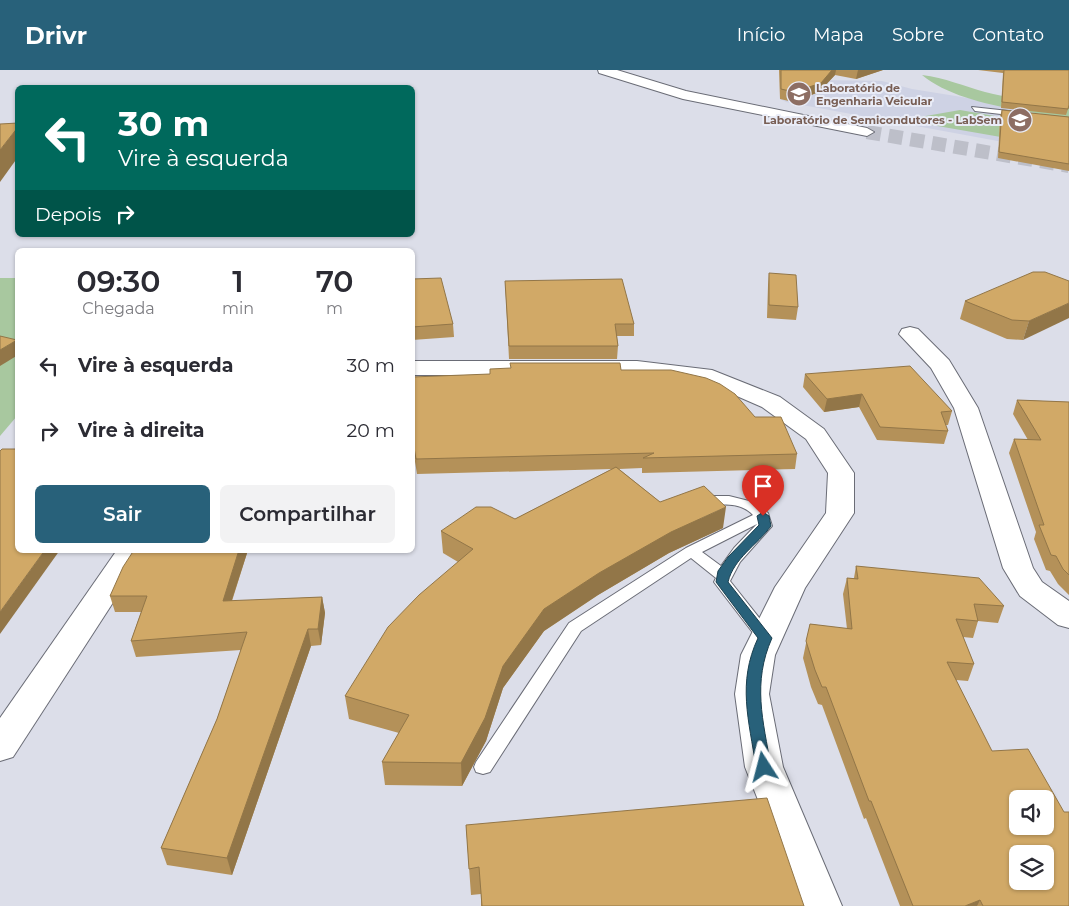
<!DOCTYPE html>
<html lang="pt">
<meta charset="utf-8">
<style>
:root{--surface:#fff;--page:#f2f2f3;--text:#2b2b33;--muted:#7c7c81;--accent:#28617a}
body{margin:0;font-family:Montserrat,sans-serif;background:var(--page);color:var(--text);height:100vh;display:flex;flex-direction:column;font-size:19px;white-space:nowrap}
*{box-sizing:border-box;margin:0}
p{font-size:16px;color:var(--muted)}
.icon{flex:none;width:28px;height:28px;fill:none;stroke:currentColor;stroke-width:2;stroke-linecap:round;stroke-linejoin:round}
.map{position:relative;flex:1;overflow:hidden}
.side{position:absolute;left:15px;top:178px;width:400px;height:305px;display:flex;flex-direction:column;background:var(--surface);border-radius:8px;box-shadow:0 1px 4px #0004}
.side>*{flex:none}
.banner{position:absolute;left:15px;top:15px;width:400px;height:152px;border-radius:8px;box-shadow:0 1px 4px #0004;background:#00695c;color:#fff;overflow:hidden}
.buttons{position:absolute;left:1009px;top:720px;display:grid;gap:10px}
.buttons a{display:grid;place-items:center;width:45px;height:45px;border-radius:8px;background:var(--surface);box-shadow:0 1px 4px #0004;font-size:25px}
.pin{position:absolute;display:grid;place-items:center;width:42px;height:42px;color:#fff;margin:-51px -21px;border-radius:50% 50% 50% 0;rotate:-45deg;box-shadow:0 0 5px #0007}
.pin .icon{rotate:45deg}
.me{position:absolute;width:55px;margin:-28px;rotate:351deg;stroke-linejoin:round;filter:drop-shadow(0 0 4px #0008)}
.turn{display:flex;align-items:center;gap:18px;height:105px;padding:0 20px;font-size:22px}
.turn .icon{width:65px;height:65px;stroke-width:2.5}
.turn b{display:block;font-size:35px;line-height:42px}
.then{display:flex;align-items:center;height:48px;padding:0 20px;background:#0003;gap:10px;font-size:19px}
.eta{display:flex;justify-content:space-evenly;align-items:center;height:85px;text-align:center}
.eta b{font-size:30px;font-weight:600;line-height:35px}
.action{display:flex;gap:10px;margin-top:auto;padding:10px 20px}
.action a{flex:1;height:58px;border-radius:8px;background:var(--accent);color:#fff;font-size:20px;font-weight:600;line-height:58px;text-align:center}
.action a+a{background:var(--page);color:var(--text)}
ul{padding:0;list-style:none}
li{display:flex;align-items:center;gap:15px;height:65px;padding:0 20px}
li div{flex:1}
li b{display:block;font-size:19px}
li em{font-style:normal}
header{display:flex;align-items:center;gap:30px;box-sizing:border-box;height:70px;padding:0 25px;background:var(--accent);color:#fff}
header strong{font-size:24px}
nav{display:flex;gap:28px;margin-inline-start:auto;font-size:18px}
.map>svg:first-child{display:block}
.built{fill:#ced2e4}
.green{fill:#a8c89f}
.lines{fill:none;stroke-linecap:round;stroke-linejoin:round}
.highway-tunnel{stroke:#bdbfc9;stroke-width:14;stroke-dasharray:14 8;stroke-linecap:butt}
.lane-casing{stroke:#6a6c76;stroke-width:2}
.street-casing{stroke:#6a6c76;stroke-width:2}
.highway-casing{stroke:#6a6c76;stroke-width:2}
.lane{fill:#fff;fill-rule:evenodd}
.street{fill:#fff;fill-rule:evenodd}
.highway{fill:#fff;fill-rule:evenodd}
.wall{fill:#b49159}
.shaded-wall{fill:#927648}
.building{fill:#d1a967;stroke:#927648;fill-rule:evenodd}
.route{fill:#28617a;stroke:#1a3f4f}
.labels{text-anchor:middle;dominant-baseline:central;stroke-width:4;stroke-linejoin:round;paint-order:stroke}
.far-education-label{font-size:11px;font-weight:bold;fill:#785e54;stroke:#e9ecf7;text-anchor:start}
</style>
<header>
<strong>Drivr</strong>
<nav><a>Início</a><a>Mapa</a><a>Sobre</a><a>Contato</a></nav>
</header>
<div class="map">
<svg width="1069" height="836" viewBox="0 0 1069 836">
<rect width="100%" height="100%" fill="#dcdee9"/>
<!-- built -->
<path class="built" d="M816,10L882,11L912,19L1056,42L1069,84L786,32L780,29V19Z"/>
<!-- green -->
<g class="green">
<path d="M922,5C945,8 964,16 985,22C1013,29 1041,32 1069,35V48C1025,41 957,34 922,5Z"/>
<path d="M960,40L1069,59V79L903,50Z"/>
<path d="M0,208H17V346L0,366Z"/>
</g>
<g class="lines">
<!-- highway-tunnel -->
<path class="highway-tunnel" d="M867,62L1069,96"/>
<defs>
<g id="lane">
<path d="M972,37L1019,42L1023,44L1019,46L975,41Z"/>
<path d="M708,426H729L753,432L768,443L772,456L740,492L730,511L772,564L774,568L772,572H760L717,516L714,512L716,508L691,488L581,561L490,702L483,704L476,702L474,697L476,692L569,553L686,478L753,445C735,425 701,442 692,431L694,428ZM757,454L734,478L721,496L702,482Z"/>
</g>
<g id="street">
<path d="M910,257L918,259L949,290L978,338L1033,498L1042,512L1069,531V558L1058,555L1020,526L1003,498L954,338L931,298L899,264L902,259Z"/>
<path d="M412,291H637L712,300L780,327L824,359L854,403V443L805,518L775,585L769,624L783,697L842,836H800L745,697L735,624L741,585L775,517L826,443L828,403L806,369L762,337L707,313L637,305H412Z"/>
<path d="M117,480H147L13,687L0,691V648Z"/>
</g>
<path id="highway" d="M598,0H617L686,21L867,58L874,62L867,66L683,29L599,3Z"/>
</defs>
<!-- lane casing -->
<use href="#lane" class="lane-casing"/>
<!-- street casing -->
<use href="#street" class="street-casing"/>
<!-- highway casing -->
<use href="#highway" class="highway-casing"/>
<!-- lane -->
<use href="#lane" class="lane"/>
<!-- street -->
<use href="#street" class="street"/>
<!-- highway -->
<use href="#highway" class="highway"/>
</g>
<!-- wall -->
<g class="wall">
<path d="M779,0H883L856,9L835,5L819,22L793,32L780,29Z"/>
<path d="M978,0H1069V36L1066,45L1001,38L1003,3Z"/>
<path d="M1002,40L1069,47V101L998,88L1000,46Z"/>
<path d="M1045,202L1023,270L1007,269L960,249L965,231Z"/>
<path d="M769,203L798,237L796,250L767,248L768,215Z"/>
<path d="M412,209L453,254L454,267L412,270Z"/>
<path d="M505,211L634,254V266H617L618,276L617,289H509Z"/>
<path d="M621,300L755,347L797,384L795,399L642,403V398L619,399L660,432L723,458L669,483L598,525L544,561L503,618L486,671L462,716L385,715L382,692L399,663L349,649L345,626L458,492L443,483L441,461L515,449L612,399L417,404L412,373V307Z"/>
<path d="M805,304L952,341L948,355H945L948,361L944,374L877,370L859,337L824,342L803,317Z"/>
<path d="M1017,330L1069,332V525L1058,514L1050,501L1046,500L1034,469L1036,462L1009,383L1014,369L1028,370L1013,344Z"/>
<path d="M134,480H248L232,531L322,527L325,543L321,575L311,576L232,805L167,795L161,778L217,649L241,580L136,587L131,571L141,542H115L110,526Z"/>
<path d="M856,496L1004,536L998,553L978,551L973,568L963,567L974,594L968,611L956,610L1069,836H900L866,748L864,749L822,635L818,634L811,617L803,588L810,554L847,559L843,524L847,508H854Z"/>
<path d="M466,755L804,836H481V824L471,825Z"/>
</g>
<!-- shaded-wall -->
<g class="shaded-wall">
<path d="M832,0H836L835,5L819,22L793,32L794,22Z"/>
<path d="M858,0H883L856,9Z"/>
<path d="M18,57V87L0,112V80Z"/>
<path d="M1069,233V248L1023,270L1029,251Z"/>
<path d="M17,270L18,272V285L0,296V280Z"/>
<path d="M862,324L859,337L824,342L827,329Z"/>
<path d="M726,437L723,458L669,483L598,525L544,561L503,618L486,671L462,716L461,693L503,596L544,539L599,503L671,462Z"/>
<path d="M45,480H60L0,564V542Z"/>
<path d="M239,480H248L226,548L223,531Z"/>
<path d="M322,527L325,543L321,575L318,559Z"/>
<path d="M308,559L311,576L232,805L227,788Z"/>
<path d="M980,830L977,836H965Z"/>
</g>
<!-- building -->
<g class="building">
<path d="M781,0H832L821,13L794,22L781,19Z"/>
<path d="M1004,0H1069V35L1068,39L1002,32Z"/>
<path d="M1002,40L1069,47V94L999,82Z"/>
<path d="M18,53V57L0,80V54Z"/>
<path d="M1033,202H1045L1069,211V233L1029,251L1012,250L965,231Z"/>
<path d="M769,203L796,205L798,237L769,235Z"/>
<path d="M441,208L453,254L412,257V209Z"/>
<path d="M622,209L634,254H615L618,276H509L505,211Z"/>
<path d="M0,266L17,270L0,280Z"/>
<path d="M510,293H620L621,300H671L706,308L720,314L735,324L755,347H781L797,384L643,388L654,383L416,389L412,366V307L490,304V299L511,298Z"/>
<path d="M910,296L952,341L941,342L948,361L880,357L862,324L827,329L805,304Z"/>
<path d="M1017,330L1069,332V505L1063,499L1056,486L1051,485L1039,455H1044L1014,369L1041,370Z"/>
<path d="M2,379H18V480H45L0,542V381Z"/>
<path d="M616,397L660,432L704,416L726,437L671,462L599,503L544,539L503,596L485,648L461,693L382,692L409,645L345,626L388,557L419,525L473,479L441,461L476,437H491L515,449Z"/>
<path d="M134,480H239L223,531L322,527L318,559H308L227,788L161,778L217,649L247,562L131,571L147,526H110L123,497Z"/>
<path d="M856,496L979,508L1004,536L974,534L978,551L956,549L974,594L947,592L992,681L1028,679L1064,742H1069V836H983L980,830L965,836H913L871,731H869L826,617H822L815,600L806,571L810,554L852,559L847,508L858,509ZM1018,729H1045V756H1018ZM1018,784H1045V811H1018Z"/>
<path d="M767,728L804,836H482L479,797L469,799L466,755Z"/>
</g>
<!-- route -->
<path class="route" d="M763,442L769,446L771,456C757,475 734,488 728,512L772,568C752,613 763,650 771,697L769,701L764,703L758,701L756,697C749,650 737,613 758,568L716,512L718,501L728,487L759,455L757,446Z"/>
<!-- icons -->
<defs>
<symbol id="university-disc" viewBox="-11 -11 22 22"><circle r="9.5" fill="#8d6e63" stroke="#e9ecf7"/><path d="M0-5L7-2L0 1L-7-2ZM-4 1L0 2.5L4 1V4Q0 6-4 4Z" fill="#fff"/></symbol>
</defs>
<g fill-rule="evenodd">
<use href="#university-disc" x="785" y="10" width="28" height="28"/>
<use href="#university-disc" x="1006" y="36" width="28" height="28"/>
</g>
<g class="labels">
<!-- far-education labels -->
<g class="far-education-label">
<text x="816" y="18">Laboratório de<tspan x="816" dy="13">Engenharia Veicular</tspan></text>
<text x="1002" y="50" text-anchor="end">Laboratório de Semicondutores - LabSem</text>
</g>
</g>
</svg>
<div class="buttons">
<a><svg class="icon" aria-label="sound" viewBox="0 0 24 24"><path d="M4 9h4l5-4v14l-5-4H4zM17 9q2 3 0 6"/></svg></a>
<a><svg class="icon" aria-label="layers" viewBox="0 0 24 24"><path d="M12 4l9 5-9 5-9-5zM3 14l9 5 9-5"/></svg></a>
</div>
<div class="pin" style="left:763px;top:446px;background:#d93025"><svg class="icon" aria-label="arrive" viewBox="0 0 24 24"><path d="M6 21V4h12l-3 4 3 4H6"/></svg></div>
<svg class="me" style="left:764px;top:697px" viewBox="-20 -20 40 40"><path d="M0-17L14 15 0 8-14 15z" fill="#28617a" stroke="#fff" stroke-width="4"/></svg>
<div class="banner">
<div class="turn"><svg class="icon" aria-label="left" viewBox="0 0 24 24"><path d="M17 20v-9H6M10 6l-5 5 5 5"/></svg><div><b>30 m</b>Vire à esquerda</div></div>
<div class="then">Depois<svg class="icon" aria-label="right" viewBox="0 0 24 24"><path d="M7 20v-9h11M14 6l5 5-5 5"/></svg></div>
</div>
<section class="side">
<div class="eta">
<div><b>09:30</b><p>Chegada</p></div>
<div><b>1</b><p>min</p></div>
<div><b>70</b><p>m</p></div>
</div>
<ul>
<li><svg class="icon" aria-label="left" viewBox="0 0 24 24"><path d="M17 20v-9H6M10 6l-5 5 5 5"/></svg><div><b>Vire à esquerda</b></div><em>30 m</em></li>
<li><svg class="icon" aria-label="right" viewBox="0 0 24 24"><path d="M7 20v-9h11M14 6l5 5-5 5"/></svg><div><b>Vire à direita</b></div><em>20 m</em></li>
</ul>
<div class="action"><a>Sair</a><a>Compartilhar</a></div>
</section>
</div>
